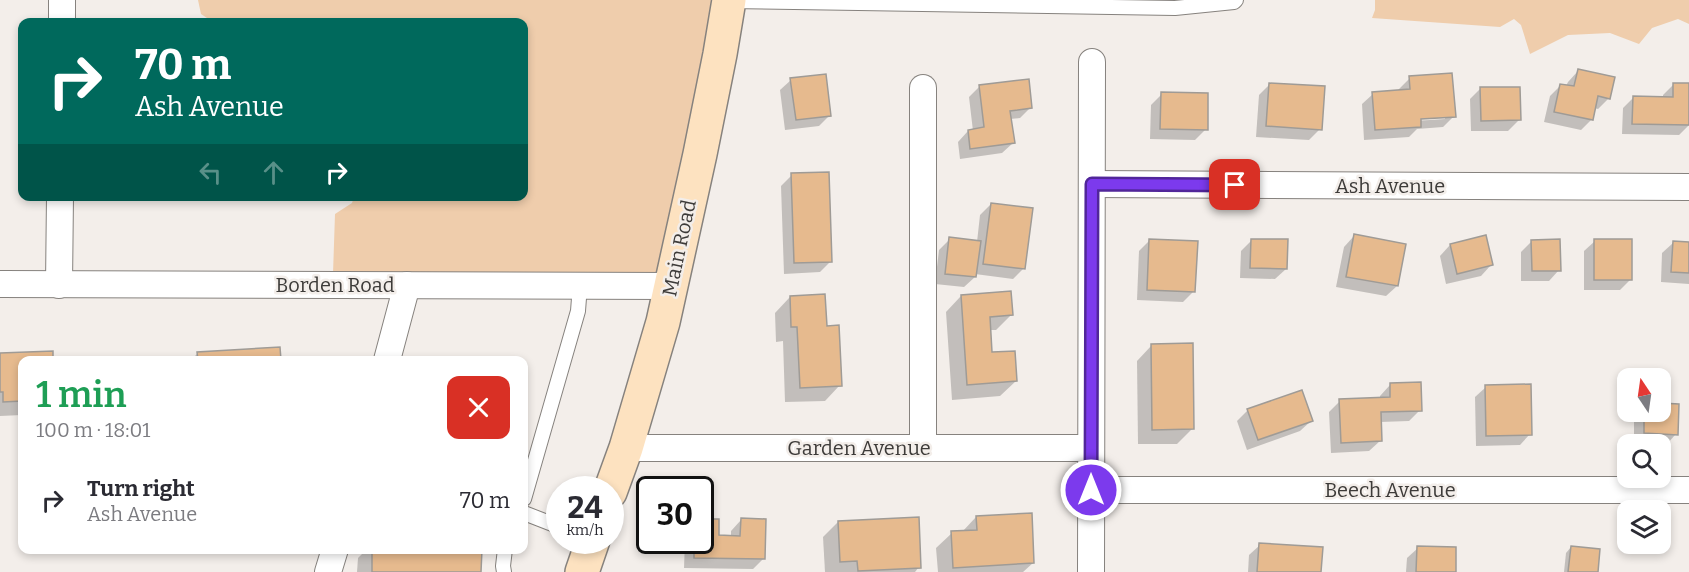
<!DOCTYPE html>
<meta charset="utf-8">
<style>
:root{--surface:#fff;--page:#f2f2f3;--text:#2b2b33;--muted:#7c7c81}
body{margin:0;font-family:Bitter,serif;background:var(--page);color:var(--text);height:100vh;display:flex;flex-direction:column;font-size:22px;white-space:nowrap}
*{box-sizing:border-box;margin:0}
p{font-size:20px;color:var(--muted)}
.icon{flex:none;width:33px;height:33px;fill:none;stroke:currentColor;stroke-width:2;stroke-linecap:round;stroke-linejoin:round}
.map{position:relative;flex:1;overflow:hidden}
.details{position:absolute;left:18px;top:356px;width:510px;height:198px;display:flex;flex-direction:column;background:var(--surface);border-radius:12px;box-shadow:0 3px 9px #0003}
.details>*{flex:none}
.hud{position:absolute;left:18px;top:18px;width:510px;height:183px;border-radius:12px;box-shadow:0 3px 9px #0003;background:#00695c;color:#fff;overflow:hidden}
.needle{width:39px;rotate:347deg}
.controls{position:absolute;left:1617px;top:368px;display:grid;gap:12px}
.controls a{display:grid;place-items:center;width:54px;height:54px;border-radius:12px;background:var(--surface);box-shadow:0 3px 9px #0003;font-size:30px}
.speed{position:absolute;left:546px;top:476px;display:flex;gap:12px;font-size:30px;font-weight:700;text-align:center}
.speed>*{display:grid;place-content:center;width:78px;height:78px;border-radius:50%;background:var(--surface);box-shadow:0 3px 9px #0003;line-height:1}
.speed small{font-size:15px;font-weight:400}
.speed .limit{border:3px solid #111;border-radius:9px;background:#fff;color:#111}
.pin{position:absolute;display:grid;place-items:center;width:51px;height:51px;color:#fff;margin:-26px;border-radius:12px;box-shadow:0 3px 9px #0006}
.me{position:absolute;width:66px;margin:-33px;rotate:0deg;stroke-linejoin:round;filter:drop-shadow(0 0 4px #0008)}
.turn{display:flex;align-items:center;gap:21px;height:126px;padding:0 18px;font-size:27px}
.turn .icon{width:78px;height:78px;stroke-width:2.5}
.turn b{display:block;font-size:42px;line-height:51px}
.lanes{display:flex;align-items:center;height:57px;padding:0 18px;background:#0003;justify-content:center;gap:30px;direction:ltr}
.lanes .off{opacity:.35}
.round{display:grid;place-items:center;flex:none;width:63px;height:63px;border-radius:12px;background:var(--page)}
.head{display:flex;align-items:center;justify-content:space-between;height:102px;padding:0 18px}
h1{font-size:36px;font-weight:600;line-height:45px;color:#1e9e55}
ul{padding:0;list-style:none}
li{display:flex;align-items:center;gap:18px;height:84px;padding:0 18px}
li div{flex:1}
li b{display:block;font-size:22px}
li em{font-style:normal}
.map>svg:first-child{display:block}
.green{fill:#efcdac}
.shadow{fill:#0003;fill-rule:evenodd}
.building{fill:#e6ba8e;stroke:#9f9b96;stroke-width:1.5}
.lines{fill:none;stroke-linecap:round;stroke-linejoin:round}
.lane-casing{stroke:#86827e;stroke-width:16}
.street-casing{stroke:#86827e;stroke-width:28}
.secondary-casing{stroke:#86827e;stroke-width:36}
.lane{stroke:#fff;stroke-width:14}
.street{stroke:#fff;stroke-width:26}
.secondary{stroke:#fde2c0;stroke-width:33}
.route-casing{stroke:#51269a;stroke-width:15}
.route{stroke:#7c3aed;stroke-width:10}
.labels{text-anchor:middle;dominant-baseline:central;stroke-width:5;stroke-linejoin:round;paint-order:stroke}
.street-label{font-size:20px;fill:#3d3b39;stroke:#f3eeea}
</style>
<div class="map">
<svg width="1689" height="572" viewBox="0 0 1689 572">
<rect width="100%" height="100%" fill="#f3eeea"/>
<!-- green -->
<g class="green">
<path d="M198,0H728L673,274H333L335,214L352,203L354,197L524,196V22H213L201,14Z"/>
<path d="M1375,0H1689V24L1678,19L1652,28L1639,44L1610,33L1568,35L1530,54L1521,25L1514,19L1500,27L1372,18L1375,10Z"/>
</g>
<!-- shadow -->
<g class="shadow">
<path d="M1104,0H1205L1104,8Z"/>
<path d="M1578,71L1609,98L1598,109L1594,108L1592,119L1581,130L1544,122L1550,96L1561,85L1566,86L1568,82Z"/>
<path d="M1410,78L1454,116L1443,127L1417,129L1409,137L1364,140L1362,104L1373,94L1399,91V89ZM1445,116V119L1414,121L1413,118Z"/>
<path d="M791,80L830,115L819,126L785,130L780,90Z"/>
<path d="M1270,84L1320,129L1309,140L1256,137L1259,95Z"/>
<path d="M1674,84L1689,85V125L1679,135L1622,134L1623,108L1634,97L1663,98V95Z"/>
<path d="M979,87L1031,107L1020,118L1010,119L1013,143L1002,153L960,159L958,142L968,131H973L969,97Z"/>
<path d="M1481,88L1519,120L1508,131H1471L1470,99Z"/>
<path d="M1162,94L1206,129L1195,140L1150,139L1151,105Z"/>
<path d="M792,175L830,262L820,272L784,274L781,186Z"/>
<path d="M991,204L1024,268L1013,279L975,274V277L964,287L935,284L939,250L950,239L977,242L980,215Z"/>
<path d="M1354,236L1397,286L1386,296L1336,287L1344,247Z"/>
<path d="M1150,240L1194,291L1183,302L1137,300L1139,251Z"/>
<path d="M1252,240L1286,269L1275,279L1240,278L1241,251Z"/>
<path d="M1532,241L1559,270L1549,281H1521V252Z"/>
<path d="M1595,241L1631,279L1620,290H1584V251Z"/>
<path d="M1673,243H1689V284L1661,282L1662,253Z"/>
<path d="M1450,245L1491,265L1481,276L1446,284L1440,256Z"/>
<path d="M961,296L1011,315L996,330H989L990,354L1016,381L1000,396L952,400L946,312Z"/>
<path d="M790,297L825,327L840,385L825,401L785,402L783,341L776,342L775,313Z"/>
<path d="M1152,345L1192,429L1177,444H1138L1137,361Z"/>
<path d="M198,353L279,360H191Z"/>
<path d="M0,354L52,360H22V415L0,416Z"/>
<path d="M1390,385L1420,410L1409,421L1380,422V441L1369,451L1331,453L1329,412L1340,401L1380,399V396Z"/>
<path d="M1486,387L1530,434L1520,445L1476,446L1475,397Z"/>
<path d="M1248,410L1311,421L1300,431L1247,450L1237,421Z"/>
<path d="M1638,411H1660L1676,434L1666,445L1634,444V415Z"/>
<path d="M976,517L1033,563L1023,572H938L936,548L952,533L962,532Z"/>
<path d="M741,520L764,558L753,569L684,568L685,540H700L717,536L731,537V531Z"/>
<path d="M838,522L919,567L915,572H825L823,537Z"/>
<path d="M1260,545L1319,572H1248L1249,555Z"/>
<path d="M1571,547L1596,572H1564L1566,553Z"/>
<path d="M1418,548L1454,572H1406L1407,558Z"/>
<path d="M367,549H481L480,572H357L358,558Z"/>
</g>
<!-- building -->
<g class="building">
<path d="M1578,69L1615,77L1610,99L1598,96L1593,120L1554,112L1560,84L1574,86Z"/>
<path d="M1452,73L1456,117L1421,119V127L1375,130L1372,92L1410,89L1409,76Z"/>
<path d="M826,74L831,116L796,120L790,78Z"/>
<path d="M1029,79L1032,108L1010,111L1015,143L970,149L968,130L984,127L979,85Z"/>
<path d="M1269,83L1325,86L1322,130L1266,126Z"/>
<path d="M1673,83H1689V125L1632,124L1633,96L1673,97Z"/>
<path d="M1480,87H1520L1521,120L1481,121Z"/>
<path d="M1161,92L1208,93V130L1160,129Z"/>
<path d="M829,172L832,262L794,263L791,173Z"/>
<path d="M991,203L1033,208L1025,269L983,264Z"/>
<path d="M1354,234L1406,244L1398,286L1346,277Z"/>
<path d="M1486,235L1493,265L1457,274L1450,244Z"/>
<path d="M949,237L981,241L976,277L945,274Z"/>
<path d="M1149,239L1198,241L1195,292L1147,290Z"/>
<path d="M1251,239H1288L1287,269L1250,268Z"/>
<path d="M1560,239L1561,271H1532L1531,240Z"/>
<rect x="1594" y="239" width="38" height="41"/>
<path d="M1673,241L1689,242V273L1671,272Z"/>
<path d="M1011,291L1013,315L990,317L992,352L1015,351L1017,381L967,385L961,295Z"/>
<path d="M825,294L827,326L839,325L842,386L800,388L797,327H791L790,296Z"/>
<path d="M1193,343L1194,429L1152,430L1151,344Z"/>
<path d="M280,347L281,360H198L197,352Z"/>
<path d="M53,351V360H22V401L3,402V392H0V353Z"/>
<path d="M1421,382L1422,411L1381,412L1382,441L1341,443L1339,399L1390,397V383Z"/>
<path d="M1531,384L1532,435L1486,436L1485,385Z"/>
<path d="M1302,390L1313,421L1258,440L1247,409Z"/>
<path d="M1660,403L1679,404L1678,435L1644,433V411H1660Z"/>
<path d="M1032,513L1034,563L953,568L951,531L977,530L976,516Z"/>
<path d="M919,517L921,568L858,571L857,561L840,562L838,521Z"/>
<path d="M741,518L766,519L765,559L694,558V540H700V519H719V535L740,536Z"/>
<path d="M1259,543L1323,547L1321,572H1257Z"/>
<path d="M1417,546L1456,547V572H1416Z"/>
<path d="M1571,546L1600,549L1598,572H1568Z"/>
<path d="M372,549H482L481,572H372Z"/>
</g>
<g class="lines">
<defs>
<g id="lane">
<path d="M729,1L1175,8L1234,2L1236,0"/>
<path d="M524,499L578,311L580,285"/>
<path d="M524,513L560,527"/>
<path d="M504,572L503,566L505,549"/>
</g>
<g id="street">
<path d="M62,0V22"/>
<path d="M923,88V448"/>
<path d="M1092,184L1689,187"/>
<path d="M0,284L671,286"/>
<path d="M59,285L60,196"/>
<path d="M387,360L407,285"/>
<path d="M626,448H1091"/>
<path d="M1091,490H1689"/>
<path d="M328,572L335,549"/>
<path d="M1091,572L1092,62"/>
</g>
<g id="secondary">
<path d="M610,492L626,448L663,322L700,154L720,54L729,0"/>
<path d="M582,572L593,540"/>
</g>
</defs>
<!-- lane casing -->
<use href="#lane" class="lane-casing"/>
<!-- street casing -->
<use href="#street" class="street-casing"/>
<!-- secondary casing -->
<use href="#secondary" class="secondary-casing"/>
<!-- lane -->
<use href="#lane" class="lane"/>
<!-- street -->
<use href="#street" class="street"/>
<!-- secondary -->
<use href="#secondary" class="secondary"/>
</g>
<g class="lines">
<defs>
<path id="route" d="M1091,490L1092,184L1235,185"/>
</defs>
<!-- route casing -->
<use href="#route" class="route-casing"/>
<!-- route -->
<use href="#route" class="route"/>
</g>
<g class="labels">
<!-- street labels -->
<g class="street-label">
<text x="1390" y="186">Ash Avenue</text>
<text transform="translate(679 248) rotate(-78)">Main Road</text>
<text x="335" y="285">Borden Road</text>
<text x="859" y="448">Garden Avenue</text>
<text x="1390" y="490">Beech Avenue</text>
</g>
</g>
</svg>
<div class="controls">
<a><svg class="needle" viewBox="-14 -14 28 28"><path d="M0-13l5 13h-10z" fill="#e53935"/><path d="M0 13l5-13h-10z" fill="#7c7c81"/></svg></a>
<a><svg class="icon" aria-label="search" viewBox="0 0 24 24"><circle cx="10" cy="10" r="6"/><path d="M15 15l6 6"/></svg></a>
<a><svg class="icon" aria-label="layers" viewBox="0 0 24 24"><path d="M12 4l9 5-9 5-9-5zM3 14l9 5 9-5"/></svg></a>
</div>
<div class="speed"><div>24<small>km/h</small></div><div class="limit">30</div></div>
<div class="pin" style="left:1235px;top:185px;background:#d93025"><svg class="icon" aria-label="arrive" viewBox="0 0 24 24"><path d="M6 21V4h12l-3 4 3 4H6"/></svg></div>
<svg class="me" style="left:1091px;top:490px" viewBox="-20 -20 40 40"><circle r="17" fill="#7c3aed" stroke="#fff" stroke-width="3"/><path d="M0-11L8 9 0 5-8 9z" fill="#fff"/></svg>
<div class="hud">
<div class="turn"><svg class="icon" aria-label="right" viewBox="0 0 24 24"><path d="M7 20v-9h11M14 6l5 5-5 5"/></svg><div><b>70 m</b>Ash Avenue</div></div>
<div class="lanes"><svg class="icon off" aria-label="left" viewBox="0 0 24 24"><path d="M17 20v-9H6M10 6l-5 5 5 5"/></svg><svg class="icon off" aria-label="ahead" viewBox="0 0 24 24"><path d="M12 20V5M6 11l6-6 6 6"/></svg><svg class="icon" aria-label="right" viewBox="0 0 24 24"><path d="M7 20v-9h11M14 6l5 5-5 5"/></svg></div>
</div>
<section class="details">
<div class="head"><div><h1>1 min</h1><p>100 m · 18:01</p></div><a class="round" style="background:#d93025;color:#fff"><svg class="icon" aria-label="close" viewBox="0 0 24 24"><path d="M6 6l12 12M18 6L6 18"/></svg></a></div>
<ul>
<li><svg class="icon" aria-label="right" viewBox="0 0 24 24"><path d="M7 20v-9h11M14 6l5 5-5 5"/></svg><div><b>Turn right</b><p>Ash Avenue</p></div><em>70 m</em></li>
</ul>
</section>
</div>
